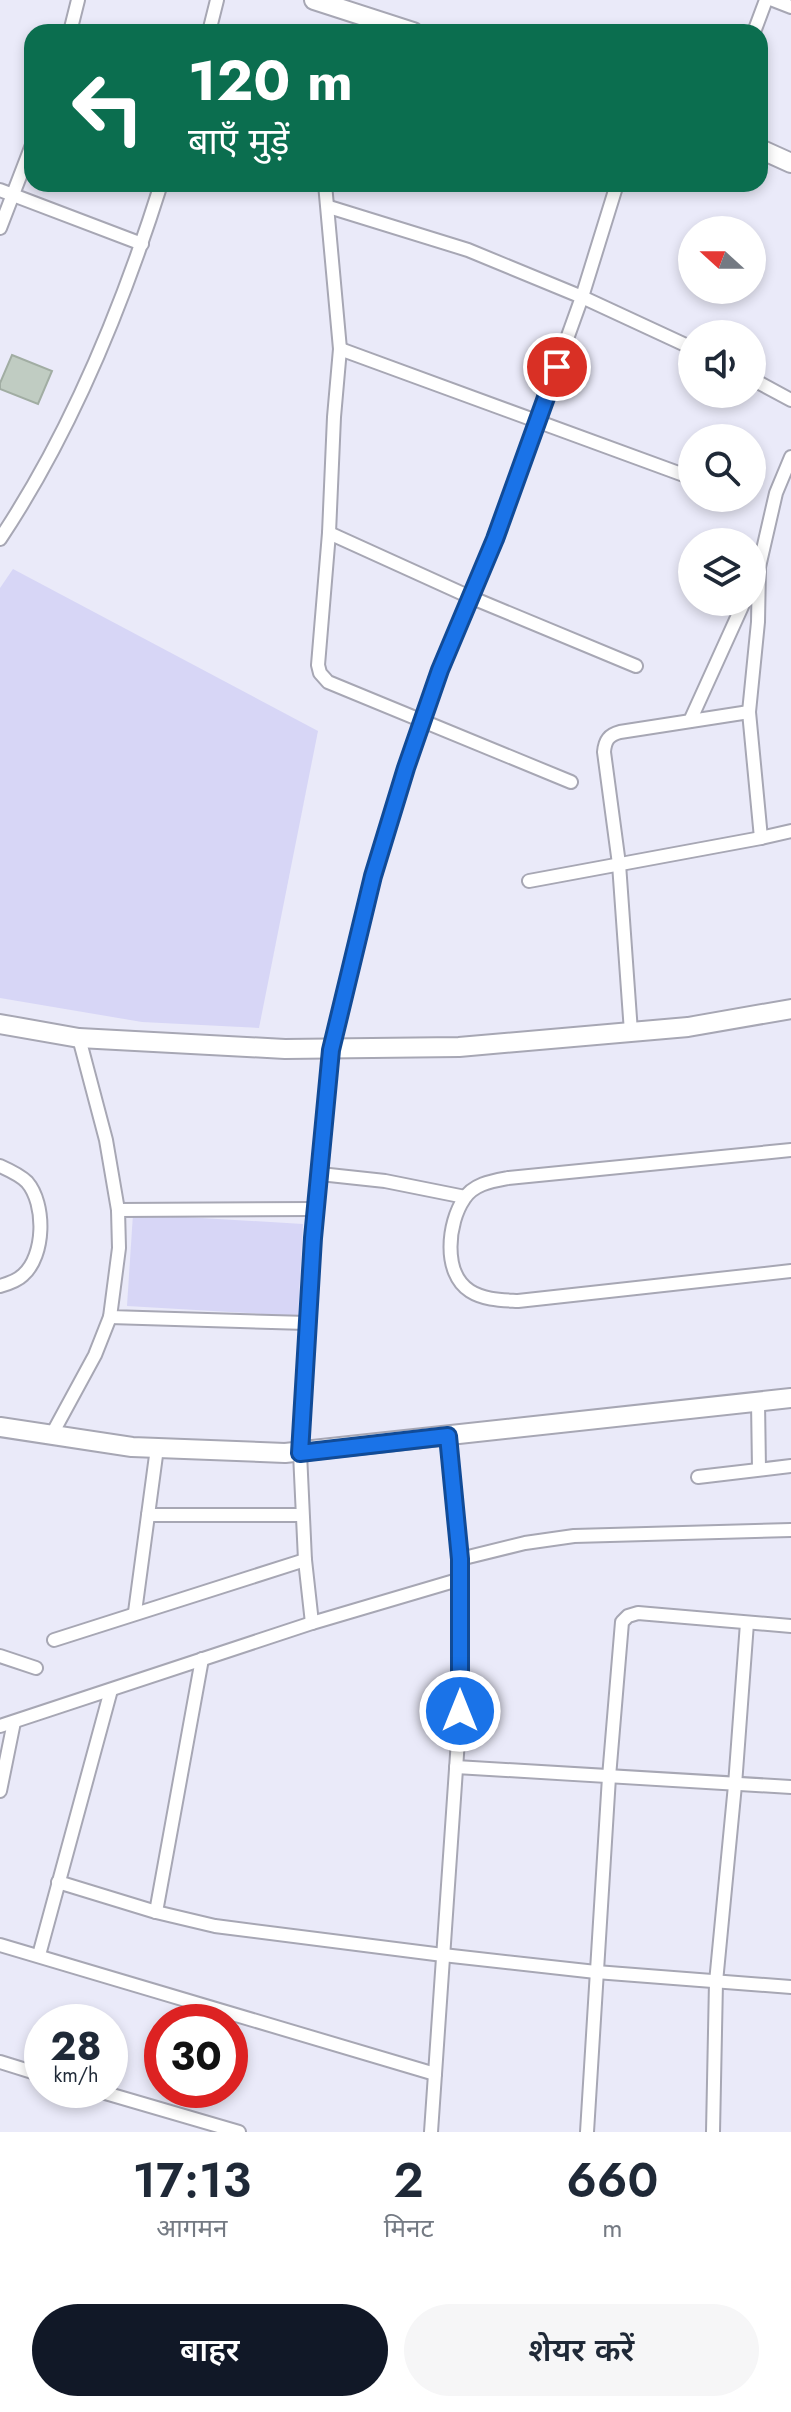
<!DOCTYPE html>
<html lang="hi">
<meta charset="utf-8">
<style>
:root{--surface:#fff;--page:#f6f6f7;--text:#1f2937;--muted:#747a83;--accent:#111827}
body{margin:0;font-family:Jost,"Noto Sans Devanagari",sans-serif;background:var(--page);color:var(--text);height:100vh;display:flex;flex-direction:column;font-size:30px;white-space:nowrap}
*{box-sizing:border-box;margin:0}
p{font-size:26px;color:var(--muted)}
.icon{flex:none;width:44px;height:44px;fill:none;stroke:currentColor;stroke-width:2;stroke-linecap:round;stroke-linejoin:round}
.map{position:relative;height:2132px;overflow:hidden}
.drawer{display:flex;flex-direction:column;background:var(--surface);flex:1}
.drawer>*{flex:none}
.top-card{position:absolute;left:24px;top:24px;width:744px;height:168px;border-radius:24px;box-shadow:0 4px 12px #0003;background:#0b6e4f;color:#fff;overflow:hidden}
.needle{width:52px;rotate:291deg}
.tools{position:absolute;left:678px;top:216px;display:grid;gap:16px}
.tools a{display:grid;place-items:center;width:88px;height:88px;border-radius:50%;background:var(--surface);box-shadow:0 4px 12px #0003;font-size:40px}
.speed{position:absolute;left:24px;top:2004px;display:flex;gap:16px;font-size:40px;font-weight:700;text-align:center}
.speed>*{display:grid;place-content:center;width:104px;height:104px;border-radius:50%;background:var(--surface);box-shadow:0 4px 12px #0003;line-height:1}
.speed small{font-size:20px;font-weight:400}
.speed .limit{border:12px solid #d22;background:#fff;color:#111}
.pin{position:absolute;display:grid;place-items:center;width:68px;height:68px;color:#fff;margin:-34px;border:4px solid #fff;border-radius:50%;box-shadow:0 2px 8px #0007}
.me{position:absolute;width:88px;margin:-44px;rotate:0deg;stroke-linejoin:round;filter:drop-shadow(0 0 6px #0008)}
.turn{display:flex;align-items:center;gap:28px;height:168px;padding:0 32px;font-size:36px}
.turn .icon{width:104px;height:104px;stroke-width:2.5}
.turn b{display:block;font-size:56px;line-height:68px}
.eta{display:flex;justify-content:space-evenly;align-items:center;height:136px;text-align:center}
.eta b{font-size:48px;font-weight:600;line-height:56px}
.cta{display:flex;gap:16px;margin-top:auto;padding:16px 32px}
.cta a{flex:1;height:92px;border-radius:48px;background:var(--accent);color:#fff;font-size:32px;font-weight:600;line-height:92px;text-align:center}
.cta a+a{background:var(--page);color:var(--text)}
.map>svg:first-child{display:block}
.green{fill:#d7d6f6}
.building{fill:#c0ccc2;stroke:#a1ada3;stroke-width:2}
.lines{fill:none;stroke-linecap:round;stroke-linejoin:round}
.street-casing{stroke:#a7a7b4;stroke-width:16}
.secondary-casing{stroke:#a7a7b4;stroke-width:22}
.street{stroke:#fff;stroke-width:12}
.secondary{stroke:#fff;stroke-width:18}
.route-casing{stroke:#114b97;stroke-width:20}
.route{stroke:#1a73e8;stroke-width:14}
</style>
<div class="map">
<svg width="791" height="2132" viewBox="0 0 791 2132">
<rect width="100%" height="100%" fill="#eaeaf9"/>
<!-- green -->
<g class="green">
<path d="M13,569L318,731L259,1028L142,1022L0,998V588Z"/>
<path d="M133,1214L303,1224L298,1316L127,1306Z"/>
</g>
<!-- building -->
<path class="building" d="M12,355L52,371L38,404L0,389V383Z"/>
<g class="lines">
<defs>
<g id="street">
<path d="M773,0L791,7"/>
<path d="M70,32L78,0"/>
<path d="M209,32L217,0"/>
<path d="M754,32L766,0"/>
<path d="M325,184L340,349L334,417L329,533L318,665L320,673L328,682L571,782"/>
<path d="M0,190L142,244"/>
<path d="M329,207L468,250L582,297L692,348"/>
<path d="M0,228L32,145"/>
<path d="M340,349L692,478"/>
<path d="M752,379L791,400"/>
<path d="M329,533L470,597L636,666"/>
<path d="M0,539C72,431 122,308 161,184"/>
<path d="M690,721L744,602"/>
<path d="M761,838L749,712L758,622L759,567L776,493L791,457"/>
<path d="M529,881L761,838L791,831"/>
<path d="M631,1032L619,864L604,752C605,740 609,735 620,732L749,712"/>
<path d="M79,1038L106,1140L118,1210"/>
<path d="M791,1150L508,1178C492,1181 473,1184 464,1199C448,1222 442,1273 470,1291C484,1300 502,1300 518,1301L791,1271"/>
<path d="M0,1166C9,1170 20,1175 27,1182C46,1204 45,1256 23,1275C17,1281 7,1284 0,1286"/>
<path d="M320,1174L385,1181L465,1197"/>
<path d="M307,1323L110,1317L119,1248L118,1210L315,1209"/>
<path d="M758,1402L759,1469"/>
<path d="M51,1436L95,1355L110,1317"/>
<path d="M698,1477L791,1466"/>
<path d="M148,1515H301"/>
<path d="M460,1559L525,1543L574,1536L791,1530"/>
<path d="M135,1612L157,1448"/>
<path d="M312,1623L305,1560L300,1453L315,1209L331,1050L373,876L406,768L440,670L495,539L582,297L617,184"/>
<path d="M54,1640L305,1560"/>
<path d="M0,1656L36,1668"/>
<path d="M0,1726L312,1623L461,1579"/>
<path d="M456,1767L791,1787"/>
<path d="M0,1791L14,1722"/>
<path d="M58,1882L156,1912L215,1926L443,1955L596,1972L791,1987"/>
<path d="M156,1912L202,1659"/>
<path d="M0,1945L435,2074"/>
<path d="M39,1955L111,1690"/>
<path d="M0,2062L42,2075"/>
<path d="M95,2090L239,2132"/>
<path d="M431,2132L460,1711V1559L448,1436"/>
<path d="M587,2132L609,1777L622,1622L628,1616L638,1613L791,1626"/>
<path d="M713,2132L716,1982L735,1785L747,1623"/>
</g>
<g id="secondary">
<path d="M314,0L413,32"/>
<path d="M760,149L791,163"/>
<path d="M0,1024L79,1038L285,1049L459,1047L688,1027L791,1009"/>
<path d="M0,1427L132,1447L285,1453L791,1398"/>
</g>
</defs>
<!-- street casing -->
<use href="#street" class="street-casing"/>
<!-- secondary casing -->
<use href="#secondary" class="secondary-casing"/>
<!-- street -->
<use href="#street" class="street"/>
<!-- secondary -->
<use href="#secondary" class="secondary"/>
</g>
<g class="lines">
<defs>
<path id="route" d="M460,1711V1559L448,1436L300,1453L313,1238L331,1050L373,876L406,768L440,670L495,539L557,367"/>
</defs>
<!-- route casing -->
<use href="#route" class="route-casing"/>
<!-- route -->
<use href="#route" class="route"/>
</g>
</svg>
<div class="tools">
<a><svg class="needle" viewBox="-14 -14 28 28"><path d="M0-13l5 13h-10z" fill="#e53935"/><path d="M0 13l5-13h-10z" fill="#747a83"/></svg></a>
<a><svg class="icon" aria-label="sound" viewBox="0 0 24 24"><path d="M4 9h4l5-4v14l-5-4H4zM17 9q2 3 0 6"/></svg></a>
<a><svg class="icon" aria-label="search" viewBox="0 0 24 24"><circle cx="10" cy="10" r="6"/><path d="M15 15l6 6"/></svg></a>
<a><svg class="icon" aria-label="layers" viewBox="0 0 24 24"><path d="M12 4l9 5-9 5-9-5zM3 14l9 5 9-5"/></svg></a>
</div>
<div class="speed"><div>28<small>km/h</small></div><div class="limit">30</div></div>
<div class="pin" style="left:557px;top:367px;background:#d93025"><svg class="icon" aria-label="arrive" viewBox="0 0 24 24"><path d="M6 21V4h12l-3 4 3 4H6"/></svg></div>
<svg class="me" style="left:460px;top:1711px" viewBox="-20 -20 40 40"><circle r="17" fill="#1a73e8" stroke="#fff" stroke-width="3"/><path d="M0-11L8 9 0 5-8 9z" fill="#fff"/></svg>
<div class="top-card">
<div class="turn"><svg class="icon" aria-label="left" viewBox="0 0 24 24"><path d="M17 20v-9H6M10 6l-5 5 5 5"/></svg><div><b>120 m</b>बाएँ मुड़ें</div></div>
</div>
</div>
<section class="drawer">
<div class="eta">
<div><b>17:13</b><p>आगमन</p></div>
<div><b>2</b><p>मिनट</p></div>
<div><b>660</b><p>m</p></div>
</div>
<div class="cta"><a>बाहर</a><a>शेयर करें</a></div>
</section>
